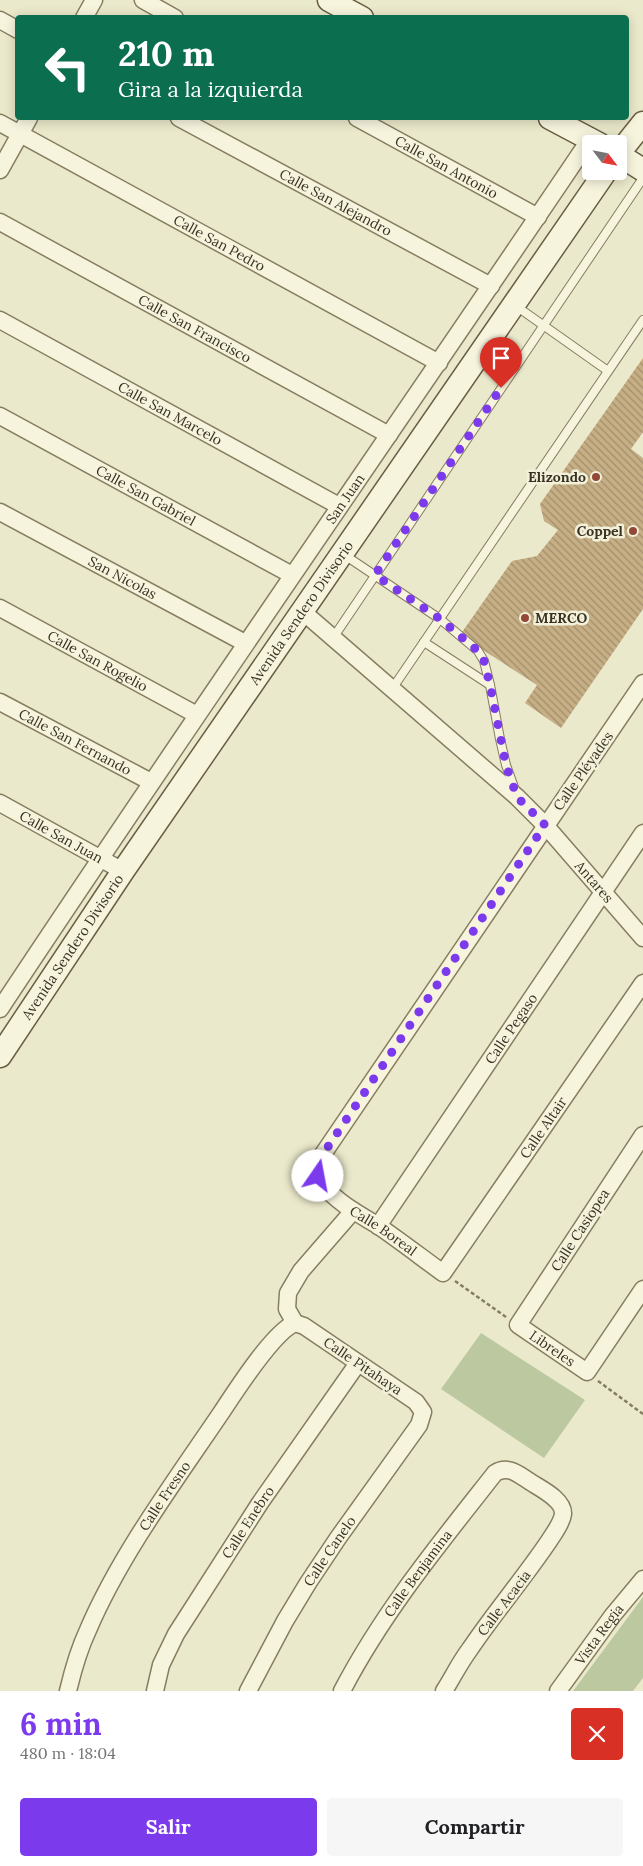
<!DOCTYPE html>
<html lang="es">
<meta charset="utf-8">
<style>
:root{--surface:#fff;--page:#f6f6f6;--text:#202124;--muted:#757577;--accent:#7c3aed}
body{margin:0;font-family:Lora,serif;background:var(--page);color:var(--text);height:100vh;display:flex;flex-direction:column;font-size:19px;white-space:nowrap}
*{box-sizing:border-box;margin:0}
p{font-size:16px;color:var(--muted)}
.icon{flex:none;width:28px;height:28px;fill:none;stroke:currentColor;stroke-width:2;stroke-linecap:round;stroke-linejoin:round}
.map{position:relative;height:1691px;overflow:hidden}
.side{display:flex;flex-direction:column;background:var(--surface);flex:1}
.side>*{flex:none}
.hud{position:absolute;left:15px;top:15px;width:614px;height:105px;border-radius:5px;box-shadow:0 2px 12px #0003;background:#0b6e4f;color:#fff;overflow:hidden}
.needle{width:32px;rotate:122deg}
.fabs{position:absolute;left:582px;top:135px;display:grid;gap:10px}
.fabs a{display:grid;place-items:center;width:45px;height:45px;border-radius:5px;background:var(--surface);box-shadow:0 2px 12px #0003;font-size:25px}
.pin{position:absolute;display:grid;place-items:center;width:42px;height:42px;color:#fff;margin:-51px -21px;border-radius:50% 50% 50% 0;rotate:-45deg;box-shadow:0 0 5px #0007}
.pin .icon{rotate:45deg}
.me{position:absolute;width:55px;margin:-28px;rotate:12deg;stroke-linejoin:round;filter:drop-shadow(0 0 4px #0008)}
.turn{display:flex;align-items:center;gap:18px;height:105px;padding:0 20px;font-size:22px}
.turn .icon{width:65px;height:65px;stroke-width:2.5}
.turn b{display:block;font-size:35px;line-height:42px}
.round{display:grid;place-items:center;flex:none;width:52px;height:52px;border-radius:5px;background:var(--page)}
.summary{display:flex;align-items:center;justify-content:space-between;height:85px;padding:0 20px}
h1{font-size:30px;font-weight:700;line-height:38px;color:var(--accent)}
.primary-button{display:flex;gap:10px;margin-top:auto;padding:10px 20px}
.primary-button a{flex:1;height:58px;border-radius:5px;background:var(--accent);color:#fff;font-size:20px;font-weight:700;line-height:58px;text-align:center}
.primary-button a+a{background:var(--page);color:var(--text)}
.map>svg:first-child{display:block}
.green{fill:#bcc9a0}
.building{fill:url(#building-back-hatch)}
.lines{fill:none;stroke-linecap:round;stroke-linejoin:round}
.lane-casing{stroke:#877d61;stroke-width:10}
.street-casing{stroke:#877d61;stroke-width:19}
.secondary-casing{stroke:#695e44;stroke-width:25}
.path{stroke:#877d61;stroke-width:2.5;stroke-dasharray:4 2.5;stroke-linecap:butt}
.lane{stroke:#f7f4de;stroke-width:8}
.street{stroke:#f7f4de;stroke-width:16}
.secondary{stroke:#f7f4de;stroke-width:22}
.route{stroke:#7c3aed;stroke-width:9;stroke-dasharray:0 16.2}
.poi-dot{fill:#914836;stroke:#f3f1da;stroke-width:2}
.labels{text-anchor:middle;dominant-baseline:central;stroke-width:5;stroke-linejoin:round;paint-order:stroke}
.street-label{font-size:14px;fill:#393223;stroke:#f3f1da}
.poi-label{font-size:14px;font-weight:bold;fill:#393223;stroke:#f3f1da;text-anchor:end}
</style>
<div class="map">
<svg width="643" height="1691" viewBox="0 0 643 1691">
<defs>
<pattern id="building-back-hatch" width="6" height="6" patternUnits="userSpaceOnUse" patternTransform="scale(1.25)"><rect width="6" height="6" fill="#c6ae85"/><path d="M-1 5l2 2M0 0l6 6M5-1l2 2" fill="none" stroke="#a28e6c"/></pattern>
</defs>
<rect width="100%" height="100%" fill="#ebe9cb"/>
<!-- green -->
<g class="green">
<path d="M481,1333L585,1400L544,1458L441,1389Z"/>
<path d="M643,1597V1678L633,1691H573Z"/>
</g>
<!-- building -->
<path class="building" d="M643,358V432L631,449L643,458V609L561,728L525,703L537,685L460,635L512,561L537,556L558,530L544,521L540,504Z"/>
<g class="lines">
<defs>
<g id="lane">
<path d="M516,306L608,371"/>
<path d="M343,554L440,619L478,651L484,661L490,685L500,739L506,765L515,790"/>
<path d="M333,638L643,178"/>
<path d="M424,642L490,685"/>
<path d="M392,689L643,320"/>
</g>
<g id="street">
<path d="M143,0L175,18"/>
<path d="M84,18L94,0"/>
<path d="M0,20L18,30"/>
<path id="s1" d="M179,118L491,286"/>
<path id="s2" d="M357,118L538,217"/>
<path id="s3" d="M0,123L439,363"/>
<path d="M0,170L29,118"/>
<path id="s4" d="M0,222L389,435"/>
<path id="s5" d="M0,320L339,506"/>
<path id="s6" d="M0,416L292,575"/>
<path id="s7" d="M0,512L245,643"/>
<path id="s8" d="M0,608L197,715"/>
<path id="s9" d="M302,611L517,797L545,825L643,938"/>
<path id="s10" d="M643,683L321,1157C318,1168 316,1177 324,1186C338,1203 359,1214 377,1225C399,1240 421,1257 443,1273L643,983"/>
<path id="s11" d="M0,702L151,782"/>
<path id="s12" d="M0,803L123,871"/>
<path id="s13" d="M0,1009C193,717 394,430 590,139"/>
<path id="s14" d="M643,1135L518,1325L587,1372L643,1289"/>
<path id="s15" d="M378,1226L643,833"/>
<path d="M295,1323L287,1309L288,1293L301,1271L353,1211"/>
<path id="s16" d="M68,1691C73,1670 79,1649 88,1630C120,1555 175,1481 221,1413C235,1392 273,1332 295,1323"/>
<path id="s17" d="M155,1691L161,1665L176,1634L260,1503L358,1363"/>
<path id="s18" d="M248,1691L285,1621L308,1583L338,1538L419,1425L423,1412L416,1402L304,1326L295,1323"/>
<path id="s19" d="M342,1691C383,1612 440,1543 495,1473C508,1465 518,1474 529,1481C539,1488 564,1499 563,1514C562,1523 554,1533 549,1541C524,1578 495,1612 470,1649C460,1662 453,1677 444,1691"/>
<path id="s20" d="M558,1691L613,1615L643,1579"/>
</g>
<g id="secondary">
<path d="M329,0L362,18"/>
<path d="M550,118L599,144"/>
<path d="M619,153L643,123"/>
<path d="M619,155L643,170"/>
<path id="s21" d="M0,1056L123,871L606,171"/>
</g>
</defs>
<!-- lane casing -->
<use href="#lane" class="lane-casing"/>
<!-- street casing -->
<use href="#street" class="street-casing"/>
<!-- secondary casing -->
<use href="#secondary" class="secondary-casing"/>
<!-- path -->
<g class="path">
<path d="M455,1281L506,1317"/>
<path d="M598,1381L643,1414"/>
</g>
<!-- lane -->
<use href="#lane" class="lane"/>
<!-- street -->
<use href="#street" class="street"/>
<!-- secondary -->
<use href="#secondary" class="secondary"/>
</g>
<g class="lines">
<!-- route -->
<path class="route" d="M318,1176V1169L321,1157L545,825L517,797L506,765L490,685L484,661L478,651L440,619L375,575L501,388"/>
</g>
<!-- markers -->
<g class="poi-dot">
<circle cx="596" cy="477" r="5"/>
<circle cx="633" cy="531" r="5"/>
<circle cx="525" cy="618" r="5"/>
</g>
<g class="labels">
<!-- street labels -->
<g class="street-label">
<text stroke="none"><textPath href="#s2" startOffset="102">Calle San Antonio</textPath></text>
<text stroke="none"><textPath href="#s1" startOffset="178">Calle San Alejandro</textPath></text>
<text stroke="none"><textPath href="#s3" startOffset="250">Calle San Pedro</textPath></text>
<text stroke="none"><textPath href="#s4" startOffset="222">Calle San Francisco</textPath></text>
<text stroke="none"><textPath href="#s5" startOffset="194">Calle San Marcelo</textPath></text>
<text stroke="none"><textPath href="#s6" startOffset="166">Calle San Gabriel</textPath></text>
<text stroke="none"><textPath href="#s13" startOffset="616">San Juan</textPath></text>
<text stroke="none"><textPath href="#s7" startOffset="139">San Nicolas</textPath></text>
<text stroke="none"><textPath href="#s21" startOffset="536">Avenida Sendero Divisorio</textPath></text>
<text stroke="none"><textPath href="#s8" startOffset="111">Calle San Rogelio</textPath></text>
<text stroke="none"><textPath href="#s11" startOffset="85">Calle San Fernando</textPath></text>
<text transform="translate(583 771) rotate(-55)">Calle Pléyades</text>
<text stroke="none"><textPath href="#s12" startOffset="70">Calle San Juan</textPath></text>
<text stroke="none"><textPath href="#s9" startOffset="399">Antares</textPath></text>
<text stroke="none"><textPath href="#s21" startOffset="131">Avenida Sendero Divisorio</textPath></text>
<text stroke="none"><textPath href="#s15" startOffset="238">Calle Pegaso</textPath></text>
<text stroke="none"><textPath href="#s10" startOffset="928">Calle Altair</textPath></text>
<text stroke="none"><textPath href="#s10" startOffset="678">Calle Boreal</textPath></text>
<text transform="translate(580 1230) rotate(-57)">Calle Casiopea</text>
<text stroke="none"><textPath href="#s14" startOffset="269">Libreles</textPath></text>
<text transform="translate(363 1366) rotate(34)">Calle Pitahaya</text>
<text stroke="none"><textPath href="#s16" startOffset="219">Calle Fresno</textPath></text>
<text stroke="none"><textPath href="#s17" startOffset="194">Calle Enebro</textPath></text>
<text stroke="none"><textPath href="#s18" startOffset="162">Calle Canelo</textPath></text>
<text stroke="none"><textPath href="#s19" startOffset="140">Calle Benjamina</textPath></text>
<text transform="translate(504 1603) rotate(-53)">Calle Acacia</text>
<text stroke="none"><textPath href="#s20" startOffset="70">Vista Regia</textPath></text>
</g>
<!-- poi labels -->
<g class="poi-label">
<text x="586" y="477">Elizondo</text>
<text x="623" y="531">Coppel</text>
<text x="535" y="618" text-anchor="start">MERCO</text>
</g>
</g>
</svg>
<div class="fabs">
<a><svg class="needle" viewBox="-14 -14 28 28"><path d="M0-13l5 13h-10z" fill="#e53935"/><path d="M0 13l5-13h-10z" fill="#757577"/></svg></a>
</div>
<div class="pin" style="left:501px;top:388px;background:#d93025"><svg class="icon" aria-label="arrive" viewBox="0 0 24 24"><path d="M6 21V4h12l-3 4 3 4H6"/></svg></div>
<svg class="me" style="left:318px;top:1176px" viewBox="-20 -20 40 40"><circle r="19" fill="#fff"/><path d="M0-13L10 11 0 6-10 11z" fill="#7c3aed"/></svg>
<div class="hud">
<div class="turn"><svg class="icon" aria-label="left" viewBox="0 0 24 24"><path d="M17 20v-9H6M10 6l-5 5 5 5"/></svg><div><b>210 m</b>Gira a la izquierda</div></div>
</div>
</div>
<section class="side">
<div class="summary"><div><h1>6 min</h1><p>480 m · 18:04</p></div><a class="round" style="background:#d93025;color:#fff"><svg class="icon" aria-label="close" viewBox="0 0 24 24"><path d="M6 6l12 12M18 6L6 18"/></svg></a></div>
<div class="primary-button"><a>Salir</a><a>Compartir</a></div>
</section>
